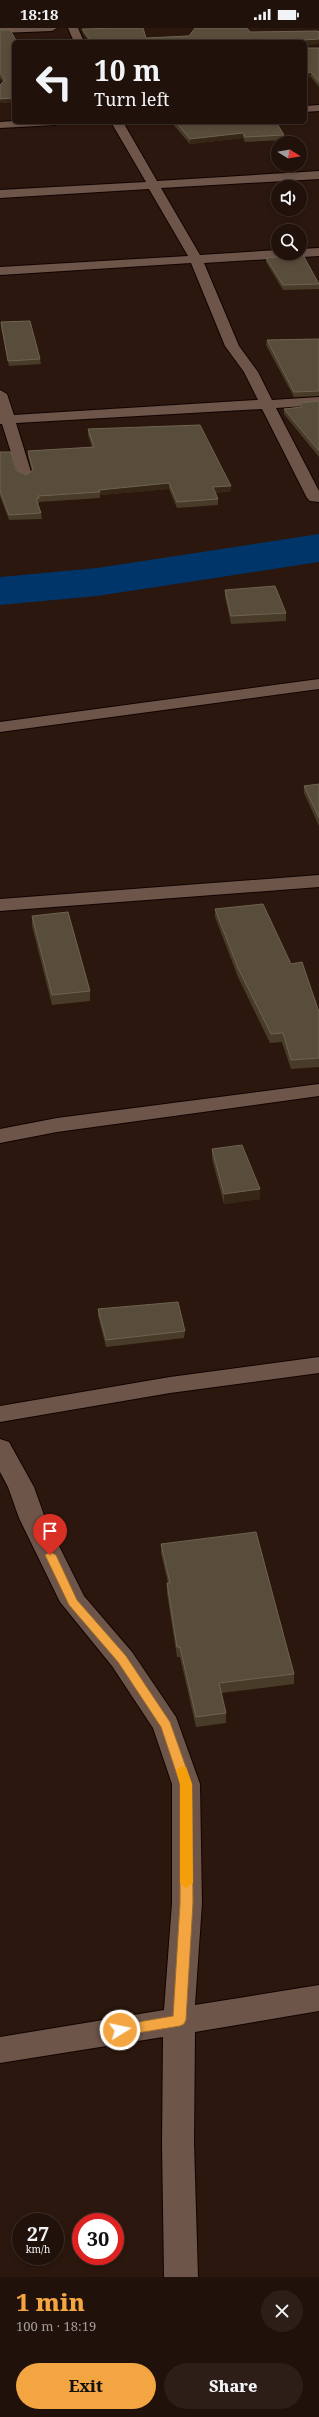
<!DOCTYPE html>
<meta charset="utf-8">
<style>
:root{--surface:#20110a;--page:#2d1f18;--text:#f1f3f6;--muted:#a29d9c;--line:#3d312b;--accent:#f2a541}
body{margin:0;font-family:"Noto Serif",serif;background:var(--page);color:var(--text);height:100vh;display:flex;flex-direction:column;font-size:15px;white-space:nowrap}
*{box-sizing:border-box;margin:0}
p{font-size:13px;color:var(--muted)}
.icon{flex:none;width:22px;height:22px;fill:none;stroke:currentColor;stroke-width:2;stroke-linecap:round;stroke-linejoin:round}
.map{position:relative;height:2249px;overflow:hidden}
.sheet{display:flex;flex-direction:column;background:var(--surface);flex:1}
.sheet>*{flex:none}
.top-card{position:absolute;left:12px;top:12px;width:295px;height:84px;border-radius:6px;box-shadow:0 2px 6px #0003,0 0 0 1px var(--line);background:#20110a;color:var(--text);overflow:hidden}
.needle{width:26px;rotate:101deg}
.controls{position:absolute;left:271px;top:108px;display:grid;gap:8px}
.controls a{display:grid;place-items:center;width:36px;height:36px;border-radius:50%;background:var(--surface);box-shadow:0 2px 6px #0003,0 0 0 1px var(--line);font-size:20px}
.speed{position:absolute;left:12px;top:2185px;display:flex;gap:8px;font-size:20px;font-weight:700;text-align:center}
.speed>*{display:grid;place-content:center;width:52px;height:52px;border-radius:50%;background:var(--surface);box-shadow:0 2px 6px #0003,0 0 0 1px var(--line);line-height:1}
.speed small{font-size:10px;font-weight:400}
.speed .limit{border:6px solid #d22;background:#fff;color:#111}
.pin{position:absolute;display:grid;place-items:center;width:34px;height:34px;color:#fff;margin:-41px -17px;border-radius:50% 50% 50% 0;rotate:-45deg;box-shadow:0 0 4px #0007}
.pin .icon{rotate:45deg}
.me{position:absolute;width:44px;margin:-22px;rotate:80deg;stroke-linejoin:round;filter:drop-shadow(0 0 3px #0008)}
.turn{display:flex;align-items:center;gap:14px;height:84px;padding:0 16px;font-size:18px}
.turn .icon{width:52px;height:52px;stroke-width:2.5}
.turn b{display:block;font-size:28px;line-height:34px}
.round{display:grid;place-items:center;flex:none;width:42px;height:42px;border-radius:21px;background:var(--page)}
.headline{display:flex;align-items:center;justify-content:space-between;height:68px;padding:0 16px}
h1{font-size:24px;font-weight:800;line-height:30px;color:var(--accent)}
.button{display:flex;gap:8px;margin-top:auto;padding:8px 16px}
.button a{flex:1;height:46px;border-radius:24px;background:var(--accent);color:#111;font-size:16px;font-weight:800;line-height:46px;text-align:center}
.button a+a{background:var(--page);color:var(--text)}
.status{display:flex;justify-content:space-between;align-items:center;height:28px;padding:0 20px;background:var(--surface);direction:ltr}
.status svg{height:11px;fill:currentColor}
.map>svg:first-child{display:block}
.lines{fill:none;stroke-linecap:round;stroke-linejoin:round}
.river{fill:#00356a;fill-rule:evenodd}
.minor-casing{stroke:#120300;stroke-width:2}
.minor{fill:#6d554a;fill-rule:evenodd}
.wall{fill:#483c28}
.shaded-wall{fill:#352616}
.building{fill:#584c3a;stroke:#6e6251}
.route{fill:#f2a541;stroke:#9d6b2a}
.slow{fill:#f59e0b}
</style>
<div class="status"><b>18:18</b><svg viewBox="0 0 49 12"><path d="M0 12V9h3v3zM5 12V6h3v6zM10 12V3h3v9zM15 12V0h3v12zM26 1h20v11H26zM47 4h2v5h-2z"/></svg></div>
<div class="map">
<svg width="319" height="2249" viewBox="0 0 319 2249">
<rect width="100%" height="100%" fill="#2b170d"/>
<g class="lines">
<!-- river -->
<path class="river" d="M319,506V534L97,568L0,577V549L97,540Z"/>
<defs>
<g id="minor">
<path d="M0,0H57L52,3L0,5Z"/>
<path d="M68,0H78L84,14H74Z"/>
<path d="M319,77V83L305,84V78Z"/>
<path d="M14,93V94H61L55,97L0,100V94Z"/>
<path d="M111,94H123L157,153L319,143V151L161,160L200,227L278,222V225H300V221L319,220V228L204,235L239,318L258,344L272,372L319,369V377L276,380L319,463V474L310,473L307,470L262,381L16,395L32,447L25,451L18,447L2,396H0V362L7,366L14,387L258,372L244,344L225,318L191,235L0,247V239L188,228L149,161L0,170V162L146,154Z"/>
<path d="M319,651V661L0,704V694Z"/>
<path d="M319,847V859L0,883V871Z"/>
<path d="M319,1056V1068L57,1104L0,1115V1101L57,1090Z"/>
<path d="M319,1329V1345L170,1365L0,1394V1378L170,1349Z"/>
<path d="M0,1411L9,1414L34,1459L45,1490L84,1568L132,1624L176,1689L200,1756L202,1875L195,1977L319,1957V1983L195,2004L194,2115L198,2249H164L162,2115L163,2009L0,2035V2009L164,1982L172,1875V1756L153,1700L112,1638L60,1574L19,1490L8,1459L0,1444Z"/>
</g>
</defs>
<!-- minor casing -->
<use href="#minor" class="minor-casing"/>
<!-- minor -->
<use href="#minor" class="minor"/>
</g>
<!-- wall -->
<g class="wall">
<path d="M82,1L146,10L250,4H319V16L305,17V14H89L83,5Z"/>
<path d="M0,2L14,14V74L0,75L3,54L0,50Z"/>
<path d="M305,20H319V59L311,49L305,50Z"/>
<path d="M171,94H276L284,107V112L245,114L243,110L190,116Z"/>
<path d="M266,230L319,255V261L283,262L266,234Z"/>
<path d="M1,294L40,331L41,336L9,338L1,299Z"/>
<path d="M319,311V368L294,369L266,317L267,312Z"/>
<path d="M319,373V429L284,386V381L300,379V375Z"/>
<path d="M88,401L231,463L215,465L218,471V477L177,480L169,461L100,467V470L39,474V476H38L41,485L42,491L9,492L0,468V424L16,442L26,447L32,443L28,428V423L92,419L88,407Z"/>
<path d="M225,562L286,585V593L231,596L225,569Z"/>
<path d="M319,756V798L304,765V758Z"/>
<path d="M215,881L291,936L319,984V1039L291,1041L282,1014L270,1015L238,949L215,889Z"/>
<path d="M32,888L90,963V973L52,977L32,898Z"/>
<path d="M212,1121L260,1161V1171L224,1176L212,1131Z"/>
<path d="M98,1281L185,1303L184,1310L106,1319L98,1288Z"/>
<path d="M161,1516L294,1646V1656L221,1665L226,1685V1695L196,1699L180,1629H177L167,1565V1555H168L161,1525Z"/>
</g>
<!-- shaded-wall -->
<g class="shaded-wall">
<path d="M319,11V16L305,17V14H304V12Z"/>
<path d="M311,44V49L305,50V45Z"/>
<path d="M14,70V74L0,75V71Z"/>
<path d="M243,105V110L190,116V111Z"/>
<path d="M169,455V461L100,467L99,462Z"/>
<path d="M231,458V463L213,465V459Z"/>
<path d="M260,1161V1171L224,1176V1166Z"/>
</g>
<!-- building -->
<g class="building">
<path d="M120,0H143L146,10L189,8L195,0H247L250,4L318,3L319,4V11L304,12V14H92L82,1Z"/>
<path d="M0,2H10L17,14H14V70L0,71V57L5,52L0,45Z"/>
<path d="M305,20H319V54L311,44L305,45Z"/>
<path d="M176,94H276L284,107L245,109L243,105L190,111Z"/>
<path d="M303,227L319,256L283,257L266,230Z"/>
<path d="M30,293L40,331L8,333L1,294Z"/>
<path d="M319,311V363L294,364L267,312Z"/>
<path d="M319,373V423L284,381L302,379L300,375Z"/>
<path d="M200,397L231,458L213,459L218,471L177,474L169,455L99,462L100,464L38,468L39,470L36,471L41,485L9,487L0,463V424H11L16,442L26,447L33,442L28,423L94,419L88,401Z"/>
<path d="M275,558L286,585L231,588L225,562Z"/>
<path d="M319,756V790L304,758Z"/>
<path d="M263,876L291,936L302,934L319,984V1030L291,1032L283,1005L271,1006L238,940L215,881Z"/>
<path d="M68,884L90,963L52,967L32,888Z"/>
<path d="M242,1117L260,1161L224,1166L212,1121Z"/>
<path d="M178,1274L185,1303L106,1312L98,1281Z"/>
<path d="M256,1504L294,1646L219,1655L226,1685L196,1689L180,1619H177L167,1555H170L161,1516Z"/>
</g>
<!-- route -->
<path class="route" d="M50,1524L56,1527L77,1572L126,1628L170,1694L192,1756L193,1875L186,1992L184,1996L180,1998L120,2008L115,2006L113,2002L115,1998L120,1997L173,1988L180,1875V1756L161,1699L118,1634L69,1577L45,1527Z"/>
<!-- slow -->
<path class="slow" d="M182,1738L186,1739L192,1756L193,1855L186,1860L180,1855V1756L176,1742Z"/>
</svg>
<div class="controls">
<a><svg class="needle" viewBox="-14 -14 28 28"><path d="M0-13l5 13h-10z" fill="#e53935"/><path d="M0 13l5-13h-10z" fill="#a29d9c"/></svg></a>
<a><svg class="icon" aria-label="sound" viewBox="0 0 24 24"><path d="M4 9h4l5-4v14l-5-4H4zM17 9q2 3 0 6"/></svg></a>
<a><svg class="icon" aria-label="search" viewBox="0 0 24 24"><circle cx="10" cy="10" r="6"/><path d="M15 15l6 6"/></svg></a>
</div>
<div class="speed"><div>27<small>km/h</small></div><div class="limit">30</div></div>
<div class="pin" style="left:50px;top:1527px;background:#d93025"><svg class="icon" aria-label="arrive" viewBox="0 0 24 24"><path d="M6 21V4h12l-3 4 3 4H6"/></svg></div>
<svg class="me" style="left:120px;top:2002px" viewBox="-20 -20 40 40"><circle r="17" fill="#f2a541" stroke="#fff" stroke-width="3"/><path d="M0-11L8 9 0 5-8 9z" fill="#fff"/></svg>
<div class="top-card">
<div class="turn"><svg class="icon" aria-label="left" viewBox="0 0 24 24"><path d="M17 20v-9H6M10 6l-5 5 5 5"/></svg><div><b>10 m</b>Turn left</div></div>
</div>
</div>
<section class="sheet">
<div class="headline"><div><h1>1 min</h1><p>100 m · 18:19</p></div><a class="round"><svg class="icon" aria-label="close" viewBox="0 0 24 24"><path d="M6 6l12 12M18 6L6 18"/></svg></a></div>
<div class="button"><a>Exit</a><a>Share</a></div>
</section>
